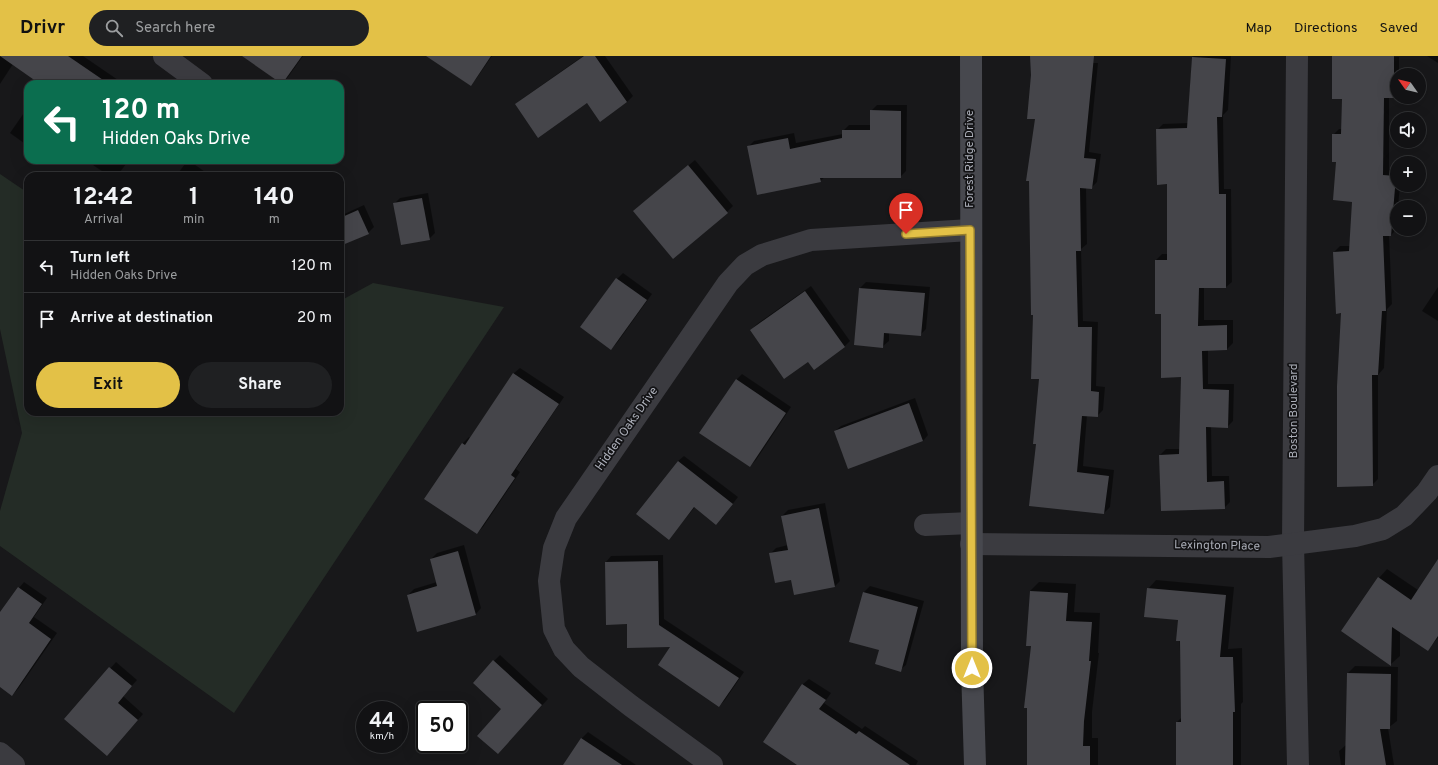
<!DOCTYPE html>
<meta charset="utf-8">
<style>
:root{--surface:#121214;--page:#1f2022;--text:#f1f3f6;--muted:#9c9ea0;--line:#313234;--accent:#e3c147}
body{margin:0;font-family:Overpass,sans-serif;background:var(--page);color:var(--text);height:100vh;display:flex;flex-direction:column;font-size:15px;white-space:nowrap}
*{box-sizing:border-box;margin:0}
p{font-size:13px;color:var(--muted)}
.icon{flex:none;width:22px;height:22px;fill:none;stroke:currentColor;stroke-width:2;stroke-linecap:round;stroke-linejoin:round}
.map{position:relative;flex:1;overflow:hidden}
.details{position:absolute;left:24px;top:116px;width:320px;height:244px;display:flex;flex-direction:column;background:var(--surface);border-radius:12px;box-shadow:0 4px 16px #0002,0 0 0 1px var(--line)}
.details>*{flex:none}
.banner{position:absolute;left:24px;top:24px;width:320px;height:84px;border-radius:12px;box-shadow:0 4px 16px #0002,0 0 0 1px var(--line);background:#0b6e4f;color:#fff;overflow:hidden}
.needle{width:26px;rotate:304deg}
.fabs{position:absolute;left:1390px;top:12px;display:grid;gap:8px}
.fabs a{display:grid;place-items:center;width:36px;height:36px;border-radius:50%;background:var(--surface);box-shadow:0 4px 16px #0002,0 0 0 1px var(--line);font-size:20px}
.speed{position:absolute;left:356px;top:645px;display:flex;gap:8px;font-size:20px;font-weight:700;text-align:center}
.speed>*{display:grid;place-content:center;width:52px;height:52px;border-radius:50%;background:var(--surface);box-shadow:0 4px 16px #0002,0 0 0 1px var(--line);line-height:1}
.speed small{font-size:10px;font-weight:400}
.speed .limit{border:2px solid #111;border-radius:6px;background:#fff;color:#111}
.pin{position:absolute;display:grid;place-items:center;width:34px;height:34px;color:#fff;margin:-41px -17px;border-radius:50% 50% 50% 0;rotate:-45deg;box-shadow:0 0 4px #0007}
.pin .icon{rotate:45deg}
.me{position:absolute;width:44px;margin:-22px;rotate:0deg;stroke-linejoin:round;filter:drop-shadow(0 0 3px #0008)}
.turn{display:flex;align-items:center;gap:14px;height:84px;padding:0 12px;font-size:18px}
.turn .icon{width:52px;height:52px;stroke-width:2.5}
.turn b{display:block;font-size:28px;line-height:34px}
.eta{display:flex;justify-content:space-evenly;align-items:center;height:68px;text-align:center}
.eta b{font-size:24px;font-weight:700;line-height:28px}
.button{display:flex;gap:8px;margin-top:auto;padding:8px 12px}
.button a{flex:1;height:46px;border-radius:24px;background:var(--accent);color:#111;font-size:16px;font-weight:700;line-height:46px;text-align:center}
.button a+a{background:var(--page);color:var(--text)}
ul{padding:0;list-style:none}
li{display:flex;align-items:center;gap:12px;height:52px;padding:0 12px;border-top:1px solid var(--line)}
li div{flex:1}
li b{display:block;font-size:15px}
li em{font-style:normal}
header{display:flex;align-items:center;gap:24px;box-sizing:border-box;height:56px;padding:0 20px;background:var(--accent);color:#111}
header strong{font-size:19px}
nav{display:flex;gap:22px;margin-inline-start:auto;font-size:14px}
.search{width:280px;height:36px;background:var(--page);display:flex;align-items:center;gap:10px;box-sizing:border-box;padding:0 14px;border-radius:22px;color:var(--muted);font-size:15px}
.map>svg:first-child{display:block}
.green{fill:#242c26}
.shadow{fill:#0007}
.building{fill:#45454a}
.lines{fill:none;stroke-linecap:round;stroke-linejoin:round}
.minor{stroke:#3b3b40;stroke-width:22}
.secondary{stroke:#47484e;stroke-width:22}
.route-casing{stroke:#947d2e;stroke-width:10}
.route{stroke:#e3c147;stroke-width:7}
.labels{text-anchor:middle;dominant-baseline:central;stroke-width:3.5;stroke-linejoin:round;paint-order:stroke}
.street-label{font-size:12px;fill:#abaeb8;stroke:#131315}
</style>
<header>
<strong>Drivr</strong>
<div class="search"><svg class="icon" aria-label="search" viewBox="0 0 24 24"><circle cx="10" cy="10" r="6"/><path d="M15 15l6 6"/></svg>Search here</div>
<nav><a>Map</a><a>Directions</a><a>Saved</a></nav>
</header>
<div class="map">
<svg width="1438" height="709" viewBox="0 0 1438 709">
<rect width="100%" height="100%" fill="#18181a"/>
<!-- green -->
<path class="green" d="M0,118L28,137V356H340V245L373,227L504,251L234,657L0,490V455L22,377L0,273Z"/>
<!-- shadow -->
<g class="shadow">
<path d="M0,0H83L121,26L123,24L130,28H42L13,8L0,28Z"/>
<path d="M244,0H303L288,21L282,27Z"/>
<path d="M428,0H492L476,23L470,29Z"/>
<path d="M583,0H605L633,40L627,46L600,64L587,46L516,48L522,43Z"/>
<path d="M1031,0H1092V7H1098L1089,96L1101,98L1097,126L1091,132H1086L1087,188L1081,193L1083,265L1098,266L1096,330L1105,331L1103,354L1097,360L1087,359L1083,410L1114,414L1110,451L1104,457L1037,387L1040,322L1034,258L1036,62Z"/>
<path d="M1194,0H1231L1228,54L1223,59L1224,133H1231L1232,226L1226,231H1204V264H1233V287L1227,293L1208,294V328H1234L1233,365L1227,371L1211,370L1212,420H1229L1230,446L1224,452L1160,399L1166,393H1180L1182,320L1162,257L1156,204L1162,198H1168V127L1157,74L1163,68L1188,67L1192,1Z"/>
<path d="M1333,0L1399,1V19H1397V38L1393,41H1389V113L1397,114V129H1400L1398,151H1397V173L1391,179H1389L1392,248L1387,253L1384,312L1378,319V423L1372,429L1342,256L1334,196L1340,190H1350L1353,145L1337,105L1333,79L1339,73H1342L1343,42Z"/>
<path d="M1427,0H1438V7Z"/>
<path d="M877,49H907L906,115L900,121H825L820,125L748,91L754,85L794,77L796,87L843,78L844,74L849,69H871V55Z"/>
<path d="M28,51V90L10,77Z"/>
<path d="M96,104H129L117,120H109L93,109Z"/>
<path d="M188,104L211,120H176Z"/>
<path d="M695,104L733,150L727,156L641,149Z"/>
<path d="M428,137L435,177L429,183L394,148L400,142Z"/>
<path d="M364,149L374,171L368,177L340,189V160Z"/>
<path d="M623,217L652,238L617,287L611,293L617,223Z"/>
<path d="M866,226L930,231L926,273L920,279L889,276V285L883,290L860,232Z"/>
<path d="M811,230L850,285L844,291L809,305L751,274L757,268Z"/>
<path d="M1438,231V265L1422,255Z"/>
<path d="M520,312L564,341L516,413L520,416L483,471L477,477L426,443L463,387L469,381L470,382L514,317Z"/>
<path d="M742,318L791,351L756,404L750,410L736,324Z"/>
<path d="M915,342L928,379L923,385L835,375L841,370Z"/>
<path d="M684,400L738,441L722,462L695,451L674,476L678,405Z"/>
<path d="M825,447L840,525L834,531L792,523L770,498L776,492L788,489L782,460L788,454Z"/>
<path d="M464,489L481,552L476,558L408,539L414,533L437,526L431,503L437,497Z"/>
<path d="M663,499L664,563L744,616L725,644L719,650L672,590L628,567L607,568L606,506L611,500Z"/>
<path d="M1438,505V582L1428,593L1400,575V600L1391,608L1342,575L1379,522L1387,513L1418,534Z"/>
<path d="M1156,524L1234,531L1228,593L1242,592L1243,646L1241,648V709H1177V666L1182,661L1179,563L1148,533Z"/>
<path d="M24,526L47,542L34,561L57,577L18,633L12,639L0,630V558L19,532Z"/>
<path d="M1039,526L1076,528L1074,556L1100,557L1098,597H1099L1092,656V682H1098V709H1028L1033,589L1030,535Z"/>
<path d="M870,530L924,545L906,609L900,614L880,593L864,536Z"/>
<path d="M500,599L548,643L503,691L502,653L494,605Z"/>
<path d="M116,606L137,624L123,640L143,658L113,693L65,663Z"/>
<path d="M1355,610L1398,611L1397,665L1388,672L1394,709H1341L1339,695L1346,689L1348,617Z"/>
<path d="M809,623L831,637L824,647L862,673L865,670L918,705L916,709H799L764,686L803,628Z"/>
<path d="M588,676L636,709H564L582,682Z"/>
</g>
<!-- building -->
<g class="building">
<path d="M0,0H68L109,28H40Z"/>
<path d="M242,0H302L282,28Z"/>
<path d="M426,0H491L471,30Z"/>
<path d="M584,0H595L627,46L600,66L587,47L538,82L515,48Z"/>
<path d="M1030,0H1094L1084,102L1096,103L1092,133L1080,132L1081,195H1076L1078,271H1092L1091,335L1099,336L1098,361L1082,360L1077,416L1109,420L1104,458L1029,450L1036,388H1033L1039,323H1031L1033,259H1031L1029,125H1026L1035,63H1027L1031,19Z"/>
<path d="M1332,0H1394V42H1384L1383,119L1396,120L1391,180H1383L1386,255H1382L1378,319H1372L1373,430L1337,431V330L1341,257L1336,258L1333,196L1349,195L1352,146L1333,144L1336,106H1332V78H1341L1342,43H1332Z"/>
<path d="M1192,1L1226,3L1222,61H1217L1219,138H1226V232H1199L1198,270L1227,269V294L1202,295L1203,333L1229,334L1228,372L1206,371L1207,426L1224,425L1225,453L1161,455L1159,399L1179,398L1181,321L1161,322V258H1155V204H1167V128L1157,129L1156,73L1187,72Z"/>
<path d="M870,54L901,55V122H820L821,126L757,139L747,90L788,82L790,93L842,82V74H870Z"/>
<path d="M688,109L728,157L673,203L633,155Z"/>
<path d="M422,142L430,184L401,189L393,147Z"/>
<path d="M358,154L369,178L340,190V162Z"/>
<path d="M616,222L647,244L611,294L580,271Z"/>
<path d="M859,232L925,237L921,280L884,277L883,292L854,289Z"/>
<path d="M805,235L845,291L814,314L808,306L784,323L750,274Z"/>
<path d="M513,317L559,348L511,419L515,422L477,478L424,443L462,387L465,389Z"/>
<path d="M736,323L786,357L750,411L699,377Z"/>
<path d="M909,347L923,385L848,413L834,375Z"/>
<path d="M678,405L733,448L716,469L694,451L669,484L636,458Z"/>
<path d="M819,452L835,531L794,539L791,524L775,527L769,497L788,494L781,460Z"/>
<path d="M458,495L476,559L417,576L407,539L437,530L430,503Z"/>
<path d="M1438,503V580L1428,595L1392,571L1391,610L1341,575L1378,521L1411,544Z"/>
<path d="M658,505L659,569L739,622L719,651L658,609L670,591L627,592V568L606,569L605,506Z"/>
<path d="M18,531L42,548L29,567L51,583L12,640L0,631V556Z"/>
<path d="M1147,532L1226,539L1220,601H1233L1235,656H1233V709H1176V666H1181L1180,585H1176L1178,564L1144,561Z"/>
<path d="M1030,535L1068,537L1066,565L1092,566L1089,605H1091L1084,665L1083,690H1090V709H1027V652H1024L1031,590H1026Z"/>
<path d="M863,536L918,551L901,616L875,608L879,594L849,586Z"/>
<path d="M493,604L542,649L498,698L477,680L501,653L473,627Z"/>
<path d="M109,611L132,630L118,647L138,664L107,700L64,663Z"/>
<path d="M1347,617L1391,618L1390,673H1380L1386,709H1345Z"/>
<path d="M802,628L826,644L819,653L856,678L859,675L910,709H797L763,686Z"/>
<path d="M581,682L622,709H563Z"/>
</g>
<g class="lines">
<!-- minor -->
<g class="minor">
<path d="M164,0L202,28"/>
<path d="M1297,0L1293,487L1298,709"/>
<path d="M925,469L971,467"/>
<path d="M971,488L1269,491L1355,480L1383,473L1404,460L1427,436L1438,420"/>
<path d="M0,697L14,709"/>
<path d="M712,709L631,650L581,611L564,593L554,573L549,525L554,492L566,462L728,227L745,209L762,199L811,184L970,174"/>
</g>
<!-- secondary -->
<path class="secondary" d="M971,0L972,612L975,709"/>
</g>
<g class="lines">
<defs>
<path id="route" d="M906,178L970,174L972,612"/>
</defs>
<!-- route casing -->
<use href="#route" class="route-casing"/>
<!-- route -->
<use href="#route" class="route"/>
</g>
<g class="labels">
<!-- street labels -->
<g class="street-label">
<text transform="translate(970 103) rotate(-90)">Forest Ridge Drive</text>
<text transform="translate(1294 355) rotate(-90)">Boston Boulevard</text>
<text transform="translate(627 373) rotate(-55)">Hidden Oaks Drive</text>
<text transform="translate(1217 490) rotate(1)">Lexington Place</text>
</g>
</g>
</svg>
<div class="fabs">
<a><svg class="needle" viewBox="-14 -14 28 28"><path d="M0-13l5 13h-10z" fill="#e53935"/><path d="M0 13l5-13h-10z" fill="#9c9ea0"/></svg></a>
<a><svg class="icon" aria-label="sound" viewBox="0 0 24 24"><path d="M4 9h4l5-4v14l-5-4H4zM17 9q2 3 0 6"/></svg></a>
<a>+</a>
<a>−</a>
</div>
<div class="speed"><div>44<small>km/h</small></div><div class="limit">50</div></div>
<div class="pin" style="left:906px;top:178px;background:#d93025"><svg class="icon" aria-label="arrive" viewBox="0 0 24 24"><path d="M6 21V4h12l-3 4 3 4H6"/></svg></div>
<svg class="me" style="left:972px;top:612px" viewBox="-20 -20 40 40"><circle r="17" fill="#e3c147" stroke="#fff" stroke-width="3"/><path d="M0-11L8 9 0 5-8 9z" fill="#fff"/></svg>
<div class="banner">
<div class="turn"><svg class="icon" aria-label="left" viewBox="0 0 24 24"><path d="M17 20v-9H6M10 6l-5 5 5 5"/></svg><div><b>120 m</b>Hidden Oaks Drive</div></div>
</div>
<section class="details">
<div class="eta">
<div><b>12:42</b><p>Arrival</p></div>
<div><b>1</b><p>min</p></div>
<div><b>140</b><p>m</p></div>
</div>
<ul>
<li><svg class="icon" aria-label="left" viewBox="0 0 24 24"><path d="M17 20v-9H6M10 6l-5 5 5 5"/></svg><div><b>Turn left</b><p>Hidden Oaks Drive</p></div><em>120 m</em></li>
<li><svg class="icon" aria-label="arrive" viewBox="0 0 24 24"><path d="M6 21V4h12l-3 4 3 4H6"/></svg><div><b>Arrive at destination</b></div><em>20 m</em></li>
</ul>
<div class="button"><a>Exit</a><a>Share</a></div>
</section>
</div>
